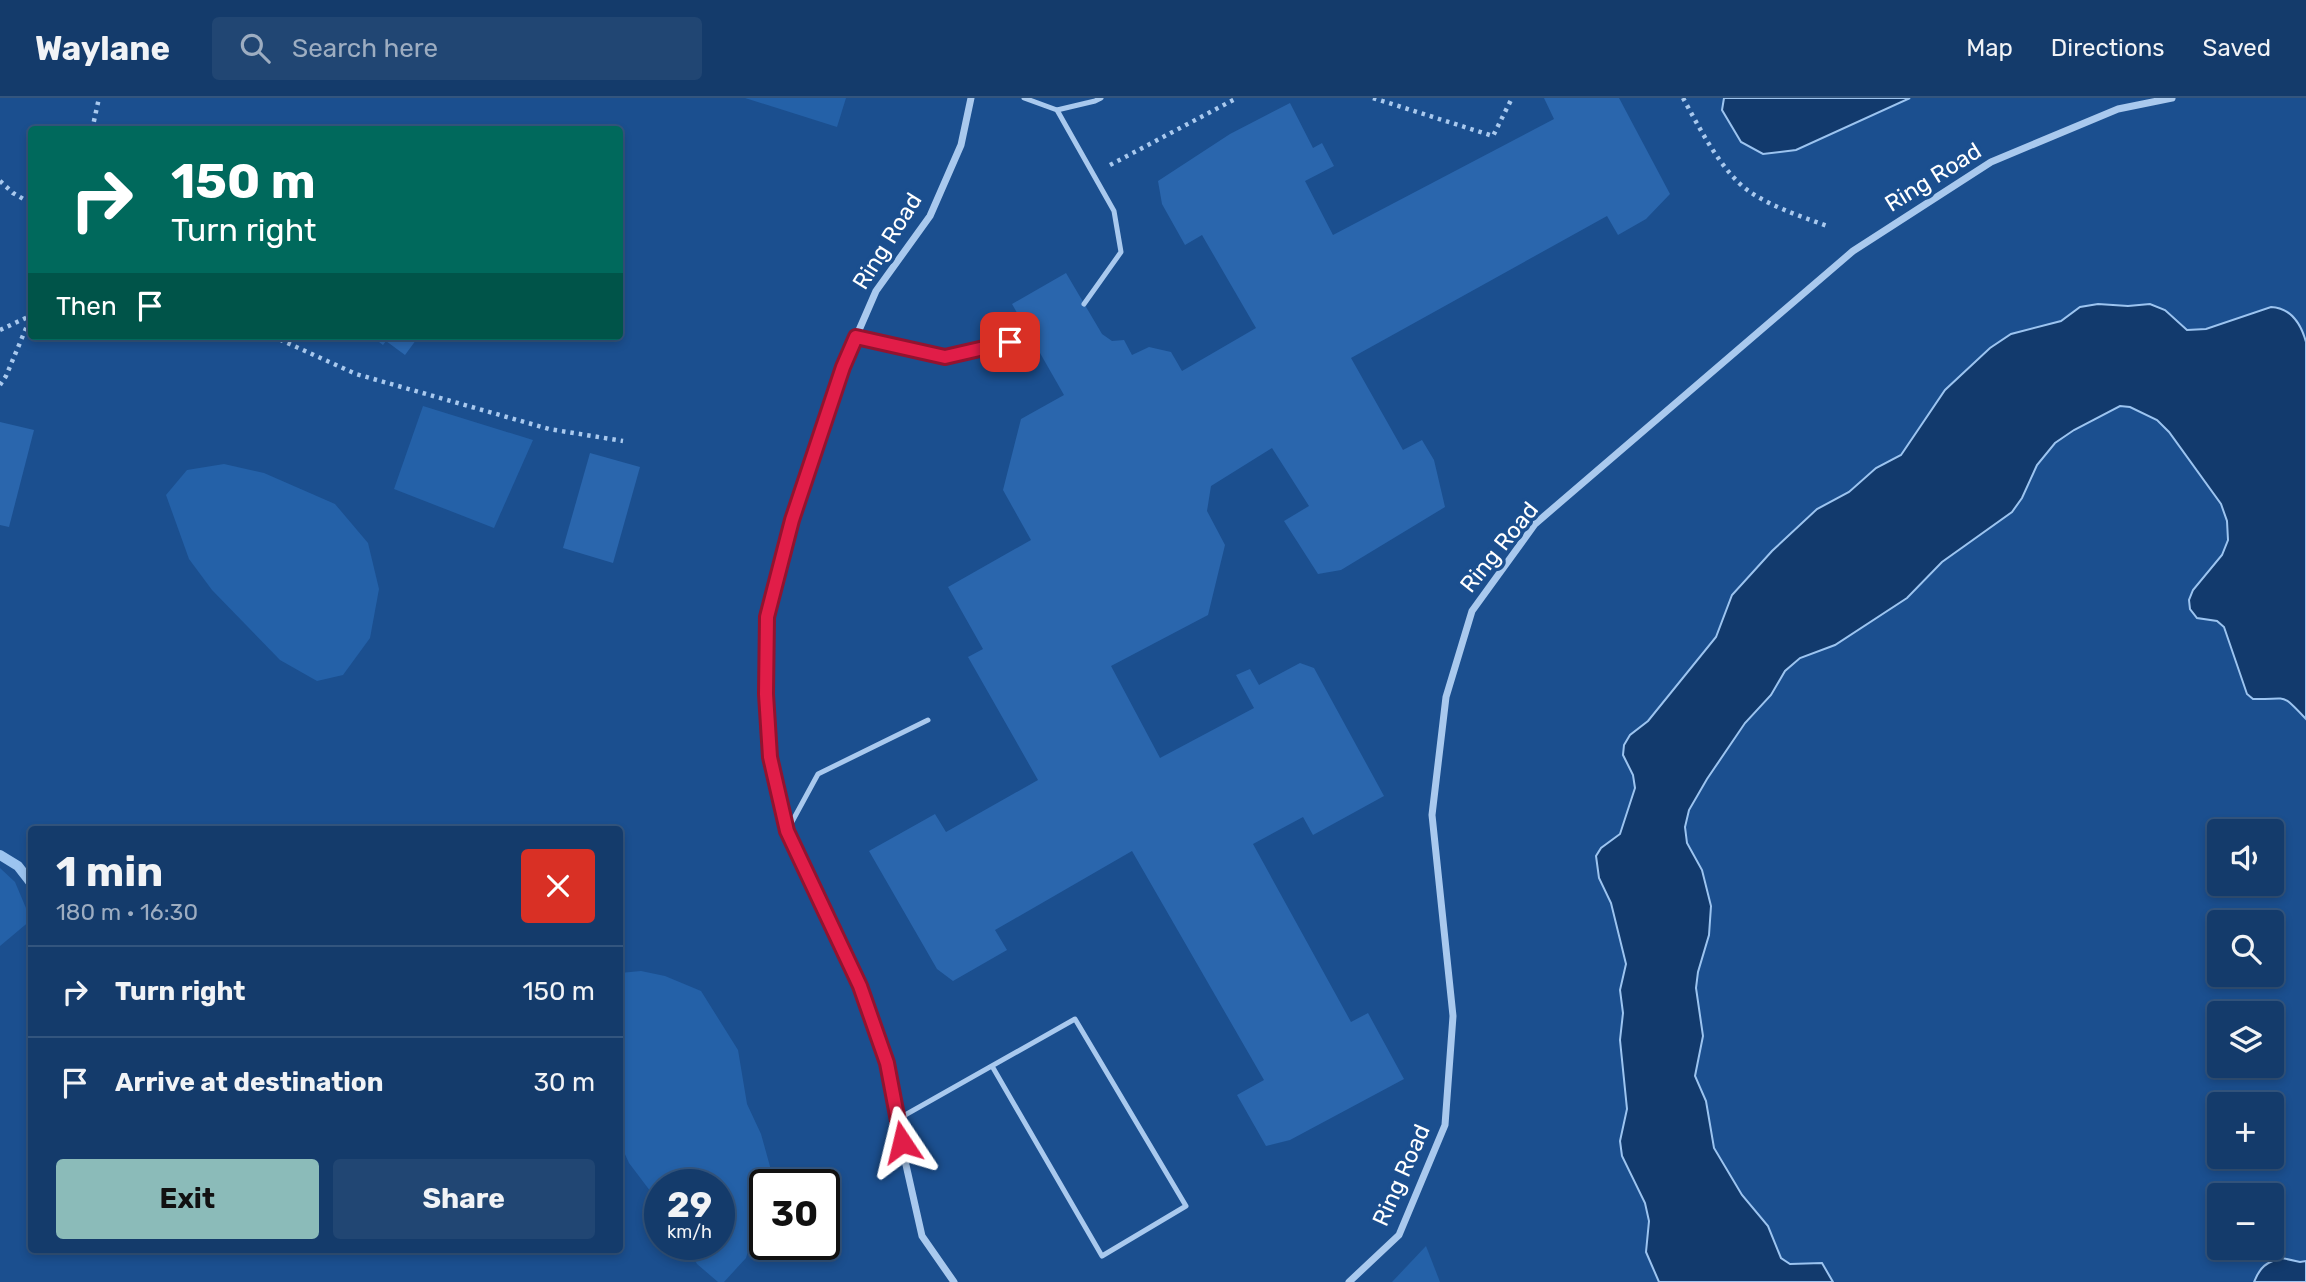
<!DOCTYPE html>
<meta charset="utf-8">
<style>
:root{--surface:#143b6b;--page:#214673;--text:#f1f3f6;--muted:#9dadc1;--line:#33557e;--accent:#8bbbb9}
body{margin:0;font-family:Rubik,sans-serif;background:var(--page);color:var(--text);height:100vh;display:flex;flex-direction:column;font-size:26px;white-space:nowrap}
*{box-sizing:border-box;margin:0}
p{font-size:23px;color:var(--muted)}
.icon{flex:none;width:38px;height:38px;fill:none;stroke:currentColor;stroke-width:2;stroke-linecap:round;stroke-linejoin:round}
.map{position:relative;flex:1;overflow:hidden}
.sheet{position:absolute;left:28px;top:728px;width:595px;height:427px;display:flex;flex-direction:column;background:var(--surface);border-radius:7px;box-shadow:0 4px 10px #0003,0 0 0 2px var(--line)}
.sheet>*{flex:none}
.hud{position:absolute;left:28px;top:28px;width:595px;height:214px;border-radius:7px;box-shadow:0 4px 10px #0003,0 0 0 2px var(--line);background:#00695c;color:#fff;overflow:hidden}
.buttons{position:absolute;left:2207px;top:721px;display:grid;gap:14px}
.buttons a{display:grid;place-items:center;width:77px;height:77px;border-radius:7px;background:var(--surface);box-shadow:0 4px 10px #0003,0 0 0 2px var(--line);font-size:35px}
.speed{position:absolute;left:644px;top:1071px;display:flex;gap:14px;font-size:35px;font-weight:700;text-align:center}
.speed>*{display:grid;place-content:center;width:91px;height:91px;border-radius:50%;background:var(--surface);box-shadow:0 4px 10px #0003,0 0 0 2px var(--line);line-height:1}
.speed small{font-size:18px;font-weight:400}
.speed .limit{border:4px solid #111;border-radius:10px;background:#fff;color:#111}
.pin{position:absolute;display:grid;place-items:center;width:60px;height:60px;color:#fff;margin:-30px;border-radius:14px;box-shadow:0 4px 10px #0006}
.me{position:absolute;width:77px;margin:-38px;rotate:350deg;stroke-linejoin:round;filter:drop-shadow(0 0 5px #0008)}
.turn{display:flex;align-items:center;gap:24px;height:147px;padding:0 28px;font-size:32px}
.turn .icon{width:91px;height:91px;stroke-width:2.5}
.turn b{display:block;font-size:49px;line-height:60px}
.then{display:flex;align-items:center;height:66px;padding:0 28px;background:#0003;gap:14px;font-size:26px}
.round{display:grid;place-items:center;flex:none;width:74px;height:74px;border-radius:7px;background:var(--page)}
.head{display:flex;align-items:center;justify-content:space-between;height:119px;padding:0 28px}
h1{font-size:42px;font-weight:700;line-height:52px}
.action{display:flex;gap:14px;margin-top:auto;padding:14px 28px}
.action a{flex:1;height:80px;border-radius:7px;background:var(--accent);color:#111;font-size:28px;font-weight:700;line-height:80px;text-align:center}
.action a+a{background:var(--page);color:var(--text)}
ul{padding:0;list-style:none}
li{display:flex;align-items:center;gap:21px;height:91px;padding:0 28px;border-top:2px solid var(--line)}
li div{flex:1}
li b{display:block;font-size:26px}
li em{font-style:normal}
header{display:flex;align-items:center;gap:42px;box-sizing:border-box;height:98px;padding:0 35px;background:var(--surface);border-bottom:2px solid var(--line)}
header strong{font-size:33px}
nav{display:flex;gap:38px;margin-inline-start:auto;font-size:24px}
.search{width:490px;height:63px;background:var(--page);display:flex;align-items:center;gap:18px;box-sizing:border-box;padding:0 24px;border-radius:7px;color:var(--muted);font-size:26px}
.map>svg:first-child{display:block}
.green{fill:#2461a8}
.water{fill:#123a6d;stroke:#9cc4f0;stroke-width:2}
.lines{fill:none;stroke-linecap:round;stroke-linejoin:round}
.stream{stroke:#9cc4f0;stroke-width:10}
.building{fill:#2a66ad}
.path{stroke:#a9c9ee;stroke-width:4.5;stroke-dasharray:3.5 5;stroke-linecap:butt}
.service{stroke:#a9c9ee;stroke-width:5}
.minor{stroke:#a9c9ee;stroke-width:7}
.route-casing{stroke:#92132f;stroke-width:18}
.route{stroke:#e11d48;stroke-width:12}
.labels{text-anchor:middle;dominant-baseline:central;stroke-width:7;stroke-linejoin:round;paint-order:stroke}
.street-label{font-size:23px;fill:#fff;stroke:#1b4f8f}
</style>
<header>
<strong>Waylane</strong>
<div class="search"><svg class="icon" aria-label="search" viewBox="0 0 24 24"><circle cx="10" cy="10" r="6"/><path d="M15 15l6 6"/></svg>Search here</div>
<nav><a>Map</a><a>Directions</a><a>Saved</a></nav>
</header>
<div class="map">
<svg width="2306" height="1184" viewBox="0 0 2306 1184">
<rect width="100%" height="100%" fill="#1b4f8f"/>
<!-- green -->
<g class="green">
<path d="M745,0H846L837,29Z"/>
<path d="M423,308L533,342L494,430L394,391Z"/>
<path d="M224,366L264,375L335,406L368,445L379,491L370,540L343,577L317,583L280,562L212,492L189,461L166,397L187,372Z"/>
<path d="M0,770L15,784L31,822L0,848Z"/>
<path d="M641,873L665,878L701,893L738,952L747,1006L761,1036L771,1072L767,1087H765V1094L746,1160L724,1184H718L697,1166L686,1146H719V1087H660V1106L629,1065L620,1045V875Z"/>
<path d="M1426,1148L1440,1184H1392Z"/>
</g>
<!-- water -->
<g class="water">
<path d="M1724,0H1910L1796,52L1763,56L1741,44L1722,12Z"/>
<path d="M2098,206L2128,208L2150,206L2165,212L2187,232L2206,231L2271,209C2291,210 2301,226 2306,244V621C2280,593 2288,602 2253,601L2247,596L2224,529L2217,523L2197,520L2190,511L2189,502L2193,492L2222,457L2228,442L2227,423L2221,406L2169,334L2157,322L2130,309L2120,308L2074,332L2055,345L2037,367L2022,400L2012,414L1942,464L1907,500L1835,547L1800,560L1785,573L1771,597L1745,625L1707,681L1689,712L1685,729L1687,745L1702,772L1711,808L1709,837L1698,874L1696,890L1703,938L1695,978L1706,1003L1714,1050L1742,1097L1768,1128L1781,1160L1790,1166L1822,1165L1833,1184H1659L1646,1154L1649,1123L1645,1105L1622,1058L1620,1043L1627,1011L1620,942L1623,915L1620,892L1626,866L1611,805L1599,780L1596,758L1601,750L1620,736L1635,690L1633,677L1623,657L1624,647L1630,637L1648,623L1716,539L1732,497L1772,453L1817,411L1849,394L1876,370L1901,357L1945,292L1990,250L2011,236L2061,223L2080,209Z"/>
<path d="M2282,1160L2300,1164L2306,1163V1184H2254C2260,1169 2266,1164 2282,1160Z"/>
</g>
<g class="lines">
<!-- stream -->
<path class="stream" d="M0,757L18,768L32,786"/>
</g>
<!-- building -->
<g class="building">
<path d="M1544,0H1619L1670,96L1646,121L1618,137L1607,118L1351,260L1403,352L1422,342L1434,362L1445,409L1341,472L1318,476L1284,423L1309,408L1272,350L1211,388L1207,413L1225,447L1208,517L1111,568L1160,660L1254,610L1236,577L1250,571L1259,587L1300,565L1314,570L1384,698L1313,737L1303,719L1253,746L1351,924L1368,915L1404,981L1290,1042L1266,1048L1237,997L1264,982L1132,753L995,832L1007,852L953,883L937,871L869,753L935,716L946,734L1038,682L968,559L983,551L948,489L1031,442L1003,392L1021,321L1064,297L1012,206L1066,175L1102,236L1112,243L1124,242L1132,257L1149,249L1171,254L1182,273L1256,230L1202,137L1185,147L1162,106L1158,83L1230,36L1290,5L1313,50L1322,45L1334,68L1305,83L1333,137L1554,21Z"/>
<path d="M371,238H419L405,257L386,243L383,247Z"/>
<path d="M0,324L34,332L9,429L0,427Z"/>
<path d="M590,355L640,369L613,465L563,450Z"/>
</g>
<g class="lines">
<!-- path -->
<g class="path">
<path d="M1373,0L1493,38L1512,0"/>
<path d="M1683,0C1699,29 1722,75 1750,94C1774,110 1803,119 1830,129"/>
<path d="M92,32L99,0"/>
<path d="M1110,67L1237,0"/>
<path d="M0,83L13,95L32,106"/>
<path d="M0,232L30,218"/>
<path d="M272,238L356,276L549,331L623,343"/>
<path d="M0,287L6,278L32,216"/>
</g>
<!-- service -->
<g class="service">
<path d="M1024,0L1057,12L1114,113L1121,154L1084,206"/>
<path d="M1057,12L1095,3L1101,0"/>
<path d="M856,239L945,259L1031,239"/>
<path d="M787,733L818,676L928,622"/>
<path d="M898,1021L1075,921L1186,1108L1102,1158L992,968"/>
</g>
<!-- minor -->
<g class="minor">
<path d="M954,1184L922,1138L906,1067L887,965L860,888L787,733L770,659L767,596V519L792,423L843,269L876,193L930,118L961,47L971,0"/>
<path d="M1349,1184L1399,1137L1445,1027L1453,918L1432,717L1446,599L1472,513L1535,426L1853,153L1991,64L2118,11L2172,0"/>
</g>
</g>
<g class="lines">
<defs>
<path id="route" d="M902,1044L887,965L860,888L787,733L770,659L766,596L767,519L792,422L843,269L856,239L945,259L1010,244"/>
</defs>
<!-- route casing -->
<use href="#route" class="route-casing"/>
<!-- route -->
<use href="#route" class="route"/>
</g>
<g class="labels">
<!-- street labels -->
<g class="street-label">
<text transform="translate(1933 79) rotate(-32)">Ring Road</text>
<text transform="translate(887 143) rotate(-58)">Ring Road</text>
<text transform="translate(1499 449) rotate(-51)">Ring Road</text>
<text transform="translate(1401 1077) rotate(-66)">Ring Road</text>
</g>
</g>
</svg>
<div class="buttons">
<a><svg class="icon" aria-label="sound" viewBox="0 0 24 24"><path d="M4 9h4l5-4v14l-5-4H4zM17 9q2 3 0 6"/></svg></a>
<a><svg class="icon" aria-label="search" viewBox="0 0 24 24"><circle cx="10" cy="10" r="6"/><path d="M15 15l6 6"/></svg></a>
<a><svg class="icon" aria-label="layers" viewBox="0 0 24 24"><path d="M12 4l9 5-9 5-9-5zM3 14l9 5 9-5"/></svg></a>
<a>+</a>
<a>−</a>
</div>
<div class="speed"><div>29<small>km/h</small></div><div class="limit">30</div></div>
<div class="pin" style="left:1010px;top:244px;background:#d93025"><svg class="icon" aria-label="arrive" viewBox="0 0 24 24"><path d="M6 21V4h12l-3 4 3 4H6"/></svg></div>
<svg class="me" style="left:902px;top:1044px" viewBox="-20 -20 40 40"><path d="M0-17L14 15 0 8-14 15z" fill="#e11d48" stroke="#fff" stroke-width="4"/></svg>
<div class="hud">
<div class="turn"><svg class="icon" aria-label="right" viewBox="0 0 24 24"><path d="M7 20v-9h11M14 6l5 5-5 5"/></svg><div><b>150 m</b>Turn right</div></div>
<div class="then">Then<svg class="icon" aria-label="arrive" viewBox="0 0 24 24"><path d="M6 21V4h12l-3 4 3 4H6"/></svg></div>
</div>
<section class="sheet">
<div class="head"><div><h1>1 min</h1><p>180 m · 16:30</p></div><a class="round" style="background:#d93025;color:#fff"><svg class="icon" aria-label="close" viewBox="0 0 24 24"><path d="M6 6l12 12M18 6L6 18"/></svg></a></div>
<ul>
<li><svg class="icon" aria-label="right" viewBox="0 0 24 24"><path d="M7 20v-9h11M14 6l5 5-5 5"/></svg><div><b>Turn right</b></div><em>150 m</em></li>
<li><svg class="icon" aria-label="arrive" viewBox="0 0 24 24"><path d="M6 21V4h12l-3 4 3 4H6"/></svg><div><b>Arrive at destination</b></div><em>30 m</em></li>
</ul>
<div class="action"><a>Exit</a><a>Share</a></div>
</section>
</div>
